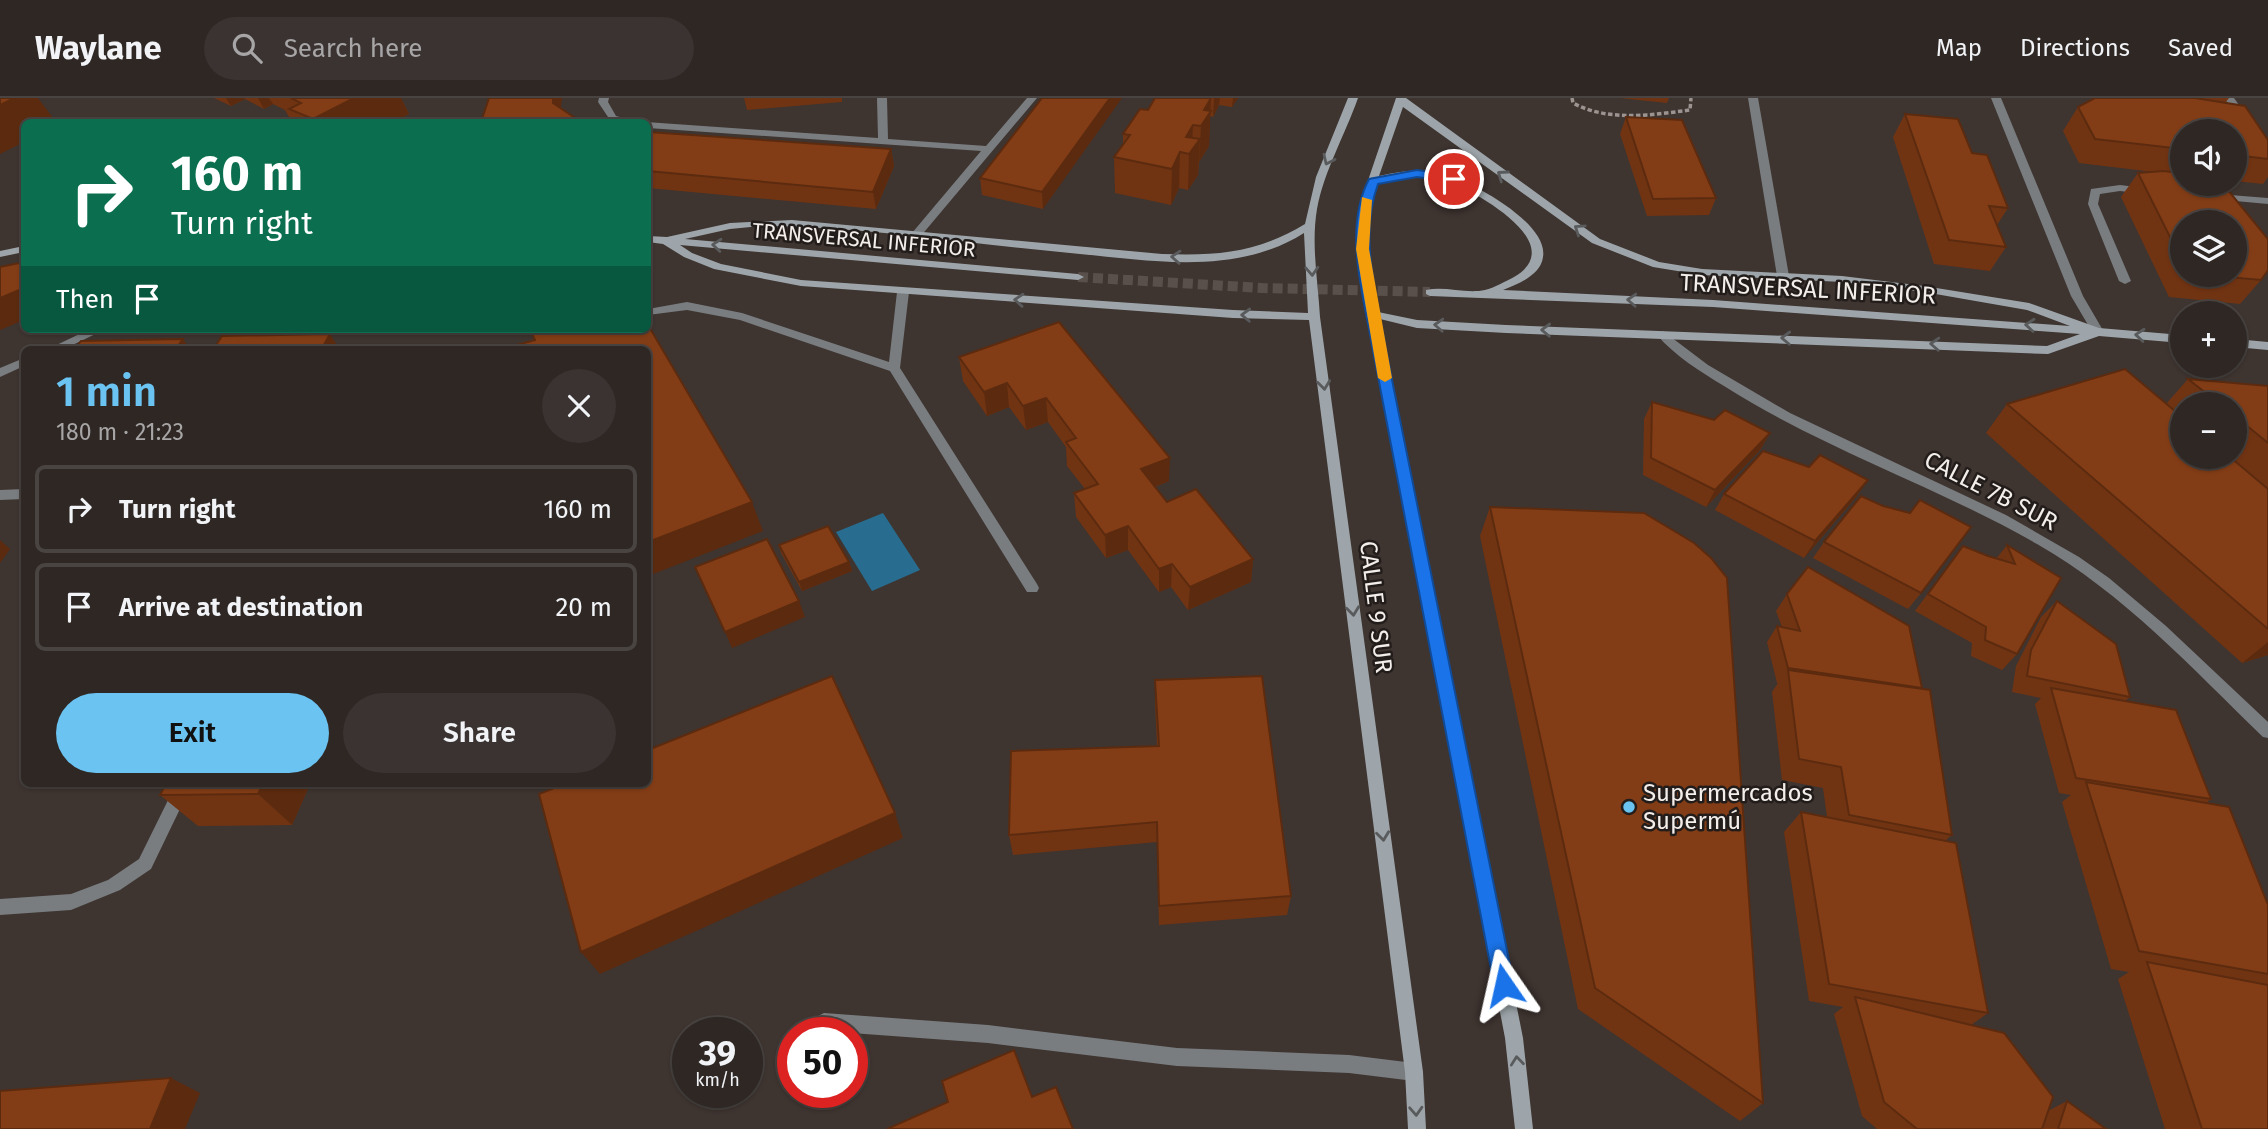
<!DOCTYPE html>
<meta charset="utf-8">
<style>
:root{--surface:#2e2724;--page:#3a3331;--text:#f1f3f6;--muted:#a7a5a6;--line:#494441;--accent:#6bc3f2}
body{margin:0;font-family:"Fira Sans",sans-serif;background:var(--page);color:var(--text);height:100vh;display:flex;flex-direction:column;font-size:26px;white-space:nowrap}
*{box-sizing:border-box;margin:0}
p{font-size:23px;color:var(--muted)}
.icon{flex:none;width:38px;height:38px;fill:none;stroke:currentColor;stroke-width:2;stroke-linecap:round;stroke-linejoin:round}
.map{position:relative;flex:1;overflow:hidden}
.side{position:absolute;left:21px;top:248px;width:630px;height:441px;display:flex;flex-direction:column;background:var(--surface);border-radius:10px;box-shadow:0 2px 5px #0004,0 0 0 2px var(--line)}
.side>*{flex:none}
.banner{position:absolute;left:21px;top:21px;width:630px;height:214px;border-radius:10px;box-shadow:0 2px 5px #0004,0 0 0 2px var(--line);background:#0b6e4f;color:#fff;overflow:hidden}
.controls{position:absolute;left:2170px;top:21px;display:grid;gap:14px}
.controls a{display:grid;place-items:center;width:77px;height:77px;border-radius:50%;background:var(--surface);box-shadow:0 2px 5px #0004,0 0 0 2px var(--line);font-size:35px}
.speed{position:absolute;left:672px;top:919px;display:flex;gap:14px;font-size:35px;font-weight:700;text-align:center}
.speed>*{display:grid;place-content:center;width:91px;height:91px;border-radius:50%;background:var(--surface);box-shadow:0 2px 5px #0004,0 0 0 2px var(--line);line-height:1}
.speed small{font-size:18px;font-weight:400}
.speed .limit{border:10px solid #d22;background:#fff;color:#111}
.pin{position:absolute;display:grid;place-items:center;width:60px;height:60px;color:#fff;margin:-30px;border:4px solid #fff;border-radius:50%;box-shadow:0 2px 7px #0007}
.me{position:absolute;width:77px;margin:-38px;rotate:349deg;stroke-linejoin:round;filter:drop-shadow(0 0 5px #0008)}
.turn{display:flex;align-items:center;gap:24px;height:147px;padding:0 35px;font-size:32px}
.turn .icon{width:91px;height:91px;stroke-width:2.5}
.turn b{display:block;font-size:49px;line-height:60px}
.then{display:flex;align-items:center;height:66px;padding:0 35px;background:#0003;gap:14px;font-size:26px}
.round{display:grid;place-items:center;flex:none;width:74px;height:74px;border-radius:37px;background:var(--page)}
.overview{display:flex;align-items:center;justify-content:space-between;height:119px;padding:0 35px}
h1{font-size:42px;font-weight:600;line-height:52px;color:var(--accent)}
.cta{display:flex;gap:14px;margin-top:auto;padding:14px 35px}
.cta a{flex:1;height:80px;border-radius:42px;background:var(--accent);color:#111;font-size:28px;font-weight:600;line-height:80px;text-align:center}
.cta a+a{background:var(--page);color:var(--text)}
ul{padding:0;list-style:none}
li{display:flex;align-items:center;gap:21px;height:88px;margin:0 14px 10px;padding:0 21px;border:4px solid var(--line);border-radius:10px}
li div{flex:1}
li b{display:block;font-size:26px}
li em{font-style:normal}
header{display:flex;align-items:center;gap:42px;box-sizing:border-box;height:98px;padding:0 35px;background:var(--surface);border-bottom:2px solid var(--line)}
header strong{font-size:33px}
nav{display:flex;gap:38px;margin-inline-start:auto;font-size:24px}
.search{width:490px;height:63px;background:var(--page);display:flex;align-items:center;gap:18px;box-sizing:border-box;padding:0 24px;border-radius:38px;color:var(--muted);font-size:26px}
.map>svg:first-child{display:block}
.water{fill:#286d8f}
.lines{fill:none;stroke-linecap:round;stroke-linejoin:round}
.secondary-tunnel{stroke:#59504c;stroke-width:10;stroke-dasharray:10 5;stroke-linecap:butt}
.path{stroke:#9c9491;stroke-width:3.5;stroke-dasharray:4.5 2.5;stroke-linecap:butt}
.service{fill:#797d80;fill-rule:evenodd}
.minor{fill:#797d80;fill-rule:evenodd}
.secondary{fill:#9da5aa;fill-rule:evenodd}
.wall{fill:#713413;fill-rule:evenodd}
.shaded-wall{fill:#5c2b0f}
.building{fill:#833d16;stroke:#5c2b0f;stroke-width:2}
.oneway{stroke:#595a5b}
.route{fill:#1a73e8;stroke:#114b97;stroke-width:2}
.slow{fill:#f59e0b}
.poi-dot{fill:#6bc3f2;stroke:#221d1b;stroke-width:2.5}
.labels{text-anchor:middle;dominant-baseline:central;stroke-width:5;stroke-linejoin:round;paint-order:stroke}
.far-street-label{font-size:21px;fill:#f4eeeb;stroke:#221d1b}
.street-label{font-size:24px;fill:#f4eeeb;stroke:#221d1b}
.poi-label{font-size:24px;fill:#f4eeeb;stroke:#221d1b;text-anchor:start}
</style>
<header>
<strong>Waylane</strong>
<div class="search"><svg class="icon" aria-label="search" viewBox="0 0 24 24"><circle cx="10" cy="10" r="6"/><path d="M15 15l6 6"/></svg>Search here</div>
<nav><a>Map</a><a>Directions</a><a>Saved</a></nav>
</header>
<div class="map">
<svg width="2268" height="1031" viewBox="0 0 2268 1031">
<rect width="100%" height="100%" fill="#3e3430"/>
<!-- water -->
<path class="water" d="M883,415L920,472L872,493L836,434Z"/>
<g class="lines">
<!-- secondary-tunnel -->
<path class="secondary-tunnel" d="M1078,179L1262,190L1430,194"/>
<!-- path -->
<path class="path" d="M1572,0L1573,5C1608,24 1652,17 1690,12L1691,0"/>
<!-- service -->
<g class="service">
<path d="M599,0H609L608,4L616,18L638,24L610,22L598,4Z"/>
<path d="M877,0H887L888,41L986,48L1027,0H1037L920,139H912V135L981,53L648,30L646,24L878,40Z"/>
<path d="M1748,0H1758L1789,178L1783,181L1777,178Z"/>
<path d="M1991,0H2001L2083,198L2104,234L2102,237H2094L2071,198Z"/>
<path d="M2224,0H2234L2249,21L2247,23H2241Z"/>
<path d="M2120,87L2145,90L2150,93L2145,96L2120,93L2100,96L2098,106L2131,183L2125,186L2119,183L2088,106L2091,91Z"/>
<path d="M2217,96L2268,100V106L2213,101V97Z"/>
<path d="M903,190L909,194L900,270L1037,486L1039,490L1037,494H1027L890,273L740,222L687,212L648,217V211L687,204L742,215L889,264L897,194Z"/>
<path d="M24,391V401L0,402V392Z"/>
<path d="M176,686H192L151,771L120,792L71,812L0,817V801L71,796L108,782L139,761Z"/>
<path d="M824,915L988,927L1177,950L1349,957L1414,965L1420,968L1423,974L1420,980L1414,983L1349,975L1177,968L988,945L824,933L818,930L815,924L818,918Z"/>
</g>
<!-- minor -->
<g class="minor">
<path d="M90,231H106L62,252H46Z"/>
<path d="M1663,233L1708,267L1790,315L2006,417L2079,459L2109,480L2166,528L2268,624V640L2263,639C2192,570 2123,495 2037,446C1936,388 1823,351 1724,288C1701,274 1675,258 1657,237Z"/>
<path d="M24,260V268L0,279V270Z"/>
</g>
<!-- secondary -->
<g class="secondary">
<path d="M1348,0H1358C1345,37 1324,73 1317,111C1311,147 1318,183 1320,219L1423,974L1426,1031H1408L1405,974L1309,222L1233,220L801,188L714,171L684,159L663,146L648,144V138L667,139L730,125L792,122L1162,156C1218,158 1257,155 1305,126L1316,79ZM761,128C864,128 967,146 1070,155C1147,162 1235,179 1304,135L1308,215L1233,212L801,182L721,166L692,155L680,147L1078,182L1084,179L1078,176L685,141L730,131Z"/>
<path d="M1396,0H1406L1600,141L1659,164L1702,171L1842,178L1924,188L2029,205L2099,230L2182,237V245L2099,238L2048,256L1506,235L1417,230L1380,221L1523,940L1533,1031H1515L1505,940L1372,247L1358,151L1359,109ZM1403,9L1592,145L1653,169L1702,177L1842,184L1924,194L2027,212L2070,228L1713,202L1503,192C1518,186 1541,177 1543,159C1549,124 1467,81 1439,74C1419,70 1399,74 1379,78ZM1413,79C1424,78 1434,79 1445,82C1475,93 1571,146 1514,179C1506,183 1494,190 1485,192C1466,196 1445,188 1426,192V196L1430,198L1713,209L2080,236L2047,248L1506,227L1417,222L1378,214C1371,168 1362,130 1377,85Z"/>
<path d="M24,148V154L0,159V153Z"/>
<path d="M2235,241L2268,244V252L2235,249Z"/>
</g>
</g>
<!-- wall -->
<g class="wall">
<path d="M214,0H401L409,16L392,24H292L285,12L273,6L264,11L245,1L231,8Z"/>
<path d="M744,0H842V4L747,12Z"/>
<path d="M1042,0L1043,111L982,97L980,80Z"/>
<path d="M1155,0H1238L1232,9L1219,7L1213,19L1210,18L1209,48L1199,64L1198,77L1188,92L1179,90L1171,107L1115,95L1114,59L1123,46V36L1148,12Z"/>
<path d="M1620,0H1669L1667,5Z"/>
<path d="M2095,0H2229L2225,5L2268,42V79L2263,86L2235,83V33H2182V86L2261,182L2240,206L2169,199L2121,99L2138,75L2154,74L2079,65L2063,33L2078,9ZM2182,124L2235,177H2182Z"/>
<path d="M1905,16L1972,55L2008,110L1997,127L2006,149L1990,173L1934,166L1893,39Z"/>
<path d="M1626,19L1716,100L1709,117L1647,118L1620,36Z"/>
<path d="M648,34L891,51L894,68L876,111L648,90Z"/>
<path d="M1059,224L1169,383L1155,389L1167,404L1253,461L1251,484L1188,512L1171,489L1159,494L1128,452L1106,460L1076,419L1074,395L1085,391L1067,368L1066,349L1048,324L1026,332L1009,309L987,318L963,283L959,259Z"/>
<path d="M2188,281L2268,288V557L2242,565L1986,335L2007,306H2166ZM2182,306H2235V359H2182Z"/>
<path d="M1652,304L1714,322L1770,335L1760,352L1706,409L1643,377L1644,321Z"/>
<path d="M1809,369L1868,382L1856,399L1804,460L1715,412L1724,396Z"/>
<path d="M1490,409L1763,1005L1740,1023L1578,911L1480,438Z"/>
<path d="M1824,444L1921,495L1908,511L1813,460Z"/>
<path d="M779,447L849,464L852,473L802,493L781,455Z"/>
<path d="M2007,447L2061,480L2017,556L2002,572L1971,558L1972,545L1915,513L1963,448L1988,458L1996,461Z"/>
<path d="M1787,496L1952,737L1945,743L1988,915L1971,927L2048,1013L2067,1003L2106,1031H1877L1862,1018L1834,916L1843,909L1809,903L1784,734L1801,714L1827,719L1823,690L1782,682L1772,594L1778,585H1777L1767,544L1777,528L1782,529L1776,513Z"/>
<path d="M2057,503L2130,599L2125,603L2211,701L2206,705L2268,807V1031H2165L2118,881L2129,874L2111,871L2062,704L2071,697L2059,695L2035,606L2041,600L2012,594L2016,568L2041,519Z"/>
<path d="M1155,582L1291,798L1287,817L1159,827L1157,744L1013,757L1009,737L1157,648L1155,604Z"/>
<path d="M310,686L292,727L198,728L160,697Z"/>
</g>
<!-- shaded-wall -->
<g class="shaded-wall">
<path d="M14,0H38L56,24H24V44L0,56V7Z"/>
<path d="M226,0H244L245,1L231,8Z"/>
<path d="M258,0H269L273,6L264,11Z"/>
<path d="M354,0H401L409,16L392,24H315L313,21Z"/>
<path d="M553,0H562L559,22L553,5Z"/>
<path d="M1110,0H1122L1043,111L1042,94Z"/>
<path d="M1211,0L1209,48L1199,64L1201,28L1204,12Z"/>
<path d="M1214,0H1220L1219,7L1213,19Z"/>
<path d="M1233,0H1238L1232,9Z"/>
<path d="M1193,27L1192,51L1200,41L1198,77L1188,92L1189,56L1186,39Z"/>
<path d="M891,51L894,68L876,111L873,94Z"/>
<path d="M1180,54L1179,90L1171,107L1172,71Z"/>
<path d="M24,190V222L0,232V200Z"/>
<path d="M330,236L340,252H321Z"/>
<path d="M183,241L191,252H175Z"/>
<path d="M1007,285L1009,309L987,318L984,294Z"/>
<path d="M1046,300L1048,324L1026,332L1023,308Z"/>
<path d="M1770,335L1760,352L1706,409L1715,392Z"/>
<path d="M1170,360L1169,383L1140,395L1141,371Z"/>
<path d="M1868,382L1856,399L1804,460L1815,443Z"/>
<path d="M752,404L763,433L648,478V444Z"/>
<path d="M1128,428V452L1106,460L1105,437Z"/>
<path d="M0,442L10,451L0,465Z"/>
<path d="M1253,461L1251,484L1188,512L1190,489Z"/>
<path d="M849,464L852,473L802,493L799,484Z"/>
<path d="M1172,466L1171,489L1159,494V471Z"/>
<path d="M799,503L805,519L732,550L725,534Z"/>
<path d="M2268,544V557L2242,565Z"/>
<path d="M263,686H310L292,727L258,696Z"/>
<path d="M895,715L903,740L600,876L581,854Z"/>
<path d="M171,980L200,995L185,1031H150Z"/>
</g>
<!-- building -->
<g class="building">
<path d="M0,0H14L0,7Z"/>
<path d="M291,0H354L313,21L289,11L301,5Z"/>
<path d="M489,0H553V5L581,24H484L482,21Z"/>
<path d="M1042,0H1110L1042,94L980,80Z"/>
<path d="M1155,0H1211L1204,12L1211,13L1201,28L1193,27L1186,39L1200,41L1189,56L1180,54L1172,71L1114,59L1130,37L1123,36L1140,11L1148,12Z"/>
<path d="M2095,0H2195L2245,8L2268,42V61L2235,57V33H2182V51L2095,41L2078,9Z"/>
<path d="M1905,16L1958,21L1972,55L1987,57L2008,110L1989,108L2006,149L1949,142Z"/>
<path d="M1626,19L1682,22L1716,100L1653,101Z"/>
<path d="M648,34L891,51L873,94L648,73Z"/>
<path d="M2163,73L2182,75V86H2223L2268,141V172L2261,182L2206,177H2235V124H2182V163L2138,75Z"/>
<path d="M24,164V190L0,200V169Z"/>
<path d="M1059,224L1170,360L1141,371L1167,404L1196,391L1253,461L1190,489L1172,466L1159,471L1128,428L1105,437L1074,395L1098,386L1066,344L1076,340L1046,300L1023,308L1007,285L984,294L959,259Z"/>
<path d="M648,227L752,404L648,444V252H514L513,248L535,242L530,231H648Z"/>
<path d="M330,236L321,252H213L222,238Z"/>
<path d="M183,241L175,252H74L81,243Z"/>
<path d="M2125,271L2182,319V359H2230L2268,391V531L2007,306Z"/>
<path d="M2188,281L2268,288V345L2235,318V306H2220Z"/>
<path d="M1652,304L1714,322L1725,312L1770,335L1715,392L1651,360Z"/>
<path d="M1763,353L1809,369L1820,357L1868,382L1815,443L1724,396Z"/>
<path d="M1861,398L1883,408L1910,415L1920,402L1971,429L1921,495L1824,444Z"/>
<path d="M1490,409L1644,415L1694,445L1711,460L1727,480L1763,1005L1595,890Z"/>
<path d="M828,428L849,464L799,484L779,447Z"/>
<path d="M767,441L799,503L725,534L695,469Z"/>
<path d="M2007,447L2061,480L2017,556L1985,542L1986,529L1928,496L1963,448L1988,458L2015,466Z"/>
<path d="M1808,469L1909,528L1922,590L1788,570L1777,528L1800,533L1787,496Z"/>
<path d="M2057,503L2116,546L2130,599L2027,578L2031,552Z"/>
<path d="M1788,572L1930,592L1952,737L1849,717L1841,669L1799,661Z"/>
<path d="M832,578L895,715L581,854L539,696L564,686H648V652Z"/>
<path d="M1262,578L1291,798L1159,808L1157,724L1009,737L1011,653L1159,648L1155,582Z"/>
<path d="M2051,590L2176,612L2211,701L2076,680Z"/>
<path d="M2086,684L2229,709L2268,807V876L2139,853Z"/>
<path d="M166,686H263L258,696L160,697Z"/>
<path d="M1801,714L1956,745L1988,915L1829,886Z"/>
<path d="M2147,864L2268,887V1031H2202Z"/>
<path d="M1855,899L2004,935L2053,999L2042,1031H1917L1884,1004Z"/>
<path d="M1014,952L1032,999L1056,989L1073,1031H887L948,1004L942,983Z"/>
<path d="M171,980L150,1031H0V993Z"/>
<path d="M2067,1003L2106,1031H2058Z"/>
</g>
<!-- one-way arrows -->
<defs><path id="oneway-chevron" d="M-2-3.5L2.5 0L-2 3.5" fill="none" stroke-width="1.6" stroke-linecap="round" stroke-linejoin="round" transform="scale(1.75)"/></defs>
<g class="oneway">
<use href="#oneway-chevron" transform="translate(1328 62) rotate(115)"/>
<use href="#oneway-chevron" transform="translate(1502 77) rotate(-145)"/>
<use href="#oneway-chevron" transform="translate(1579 131) rotate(-146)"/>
<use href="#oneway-chevron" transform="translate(717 147) rotate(-175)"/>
<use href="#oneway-chevron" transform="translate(1176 159) rotate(-176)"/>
<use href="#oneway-chevron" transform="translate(1312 173) rotate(87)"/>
<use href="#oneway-chevron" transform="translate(1019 202) rotate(-176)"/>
<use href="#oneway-chevron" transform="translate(1632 202) rotate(-177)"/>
<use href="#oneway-chevron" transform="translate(1246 217) rotate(-178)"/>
<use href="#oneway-chevron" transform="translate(1439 227) rotate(-177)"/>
<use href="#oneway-chevron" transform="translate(2030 227) rotate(-175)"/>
<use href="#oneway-chevron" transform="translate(1546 232) rotate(-178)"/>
<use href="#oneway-chevron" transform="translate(2140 237) rotate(-175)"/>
<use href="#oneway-chevron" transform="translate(1786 240) rotate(-178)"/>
<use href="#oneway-chevron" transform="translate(1935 246) rotate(-177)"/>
<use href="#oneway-chevron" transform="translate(1324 287) rotate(83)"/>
<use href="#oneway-chevron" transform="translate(1353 513) rotate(83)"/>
<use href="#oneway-chevron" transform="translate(1383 738) rotate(83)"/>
<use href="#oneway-chevron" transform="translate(1517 963) rotate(-96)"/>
<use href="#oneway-chevron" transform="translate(1416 1013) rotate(87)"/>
</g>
<!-- route -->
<path class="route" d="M1417,72L1454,77L1460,81L1454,84L1417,79L1378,86C1359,138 1376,194 1385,247L1514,887L1511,894L1504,896L1497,894L1494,887L1372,247C1363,195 1343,131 1369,81Z"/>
<!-- slow -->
<path class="slow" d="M1362,99L1372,102L1369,151L1392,280L1385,284L1378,280L1356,151Z"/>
<!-- markers -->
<circle class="poi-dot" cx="1629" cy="709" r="7"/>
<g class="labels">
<!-- far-street labels -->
<g class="far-street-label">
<text transform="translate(864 142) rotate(5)">TRANSVERSAL INFERIOR</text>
</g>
<!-- street labels -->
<g class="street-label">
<text transform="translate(1808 191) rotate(3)">TRANSVERSAL INFERIOR</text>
<text transform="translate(1991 393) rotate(27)">CALLE 7B SUR</text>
<text transform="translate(1376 509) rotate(83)">CALLE 9 SUR</text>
</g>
<!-- poi labels -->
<g class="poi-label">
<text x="1643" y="695">Supermercados<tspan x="1643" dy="28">Supermú</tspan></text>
</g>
</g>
</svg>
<div class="controls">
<a><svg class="icon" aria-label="sound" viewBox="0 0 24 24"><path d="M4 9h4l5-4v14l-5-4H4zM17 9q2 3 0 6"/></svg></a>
<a><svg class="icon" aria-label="layers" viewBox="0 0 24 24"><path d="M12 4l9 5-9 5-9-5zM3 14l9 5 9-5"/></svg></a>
<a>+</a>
<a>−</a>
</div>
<div class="speed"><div>39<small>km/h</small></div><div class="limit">50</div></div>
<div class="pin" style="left:1454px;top:81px;background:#d93025"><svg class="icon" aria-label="arrive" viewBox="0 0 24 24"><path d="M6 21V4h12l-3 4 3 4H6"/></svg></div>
<svg class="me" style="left:1504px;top:887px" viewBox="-20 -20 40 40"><path d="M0-17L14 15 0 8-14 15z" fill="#1a73e8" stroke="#fff" stroke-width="4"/></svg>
<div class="banner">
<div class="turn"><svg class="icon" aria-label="right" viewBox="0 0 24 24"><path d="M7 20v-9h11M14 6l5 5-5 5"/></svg><div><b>160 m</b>Turn right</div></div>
<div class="then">Then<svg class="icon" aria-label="arrive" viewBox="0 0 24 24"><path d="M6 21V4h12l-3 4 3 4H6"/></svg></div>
</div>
<section class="side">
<div class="overview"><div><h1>1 min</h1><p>180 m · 21:23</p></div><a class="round"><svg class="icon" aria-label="close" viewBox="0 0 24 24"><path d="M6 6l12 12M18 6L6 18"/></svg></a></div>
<ul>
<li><svg class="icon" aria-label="right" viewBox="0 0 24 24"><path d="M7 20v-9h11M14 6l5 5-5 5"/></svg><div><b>Turn right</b></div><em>160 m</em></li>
<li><svg class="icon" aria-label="arrive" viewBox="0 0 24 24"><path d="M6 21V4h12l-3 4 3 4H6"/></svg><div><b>Arrive at destination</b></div><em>20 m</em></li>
</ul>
<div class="cta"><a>Exit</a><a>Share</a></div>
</section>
</div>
